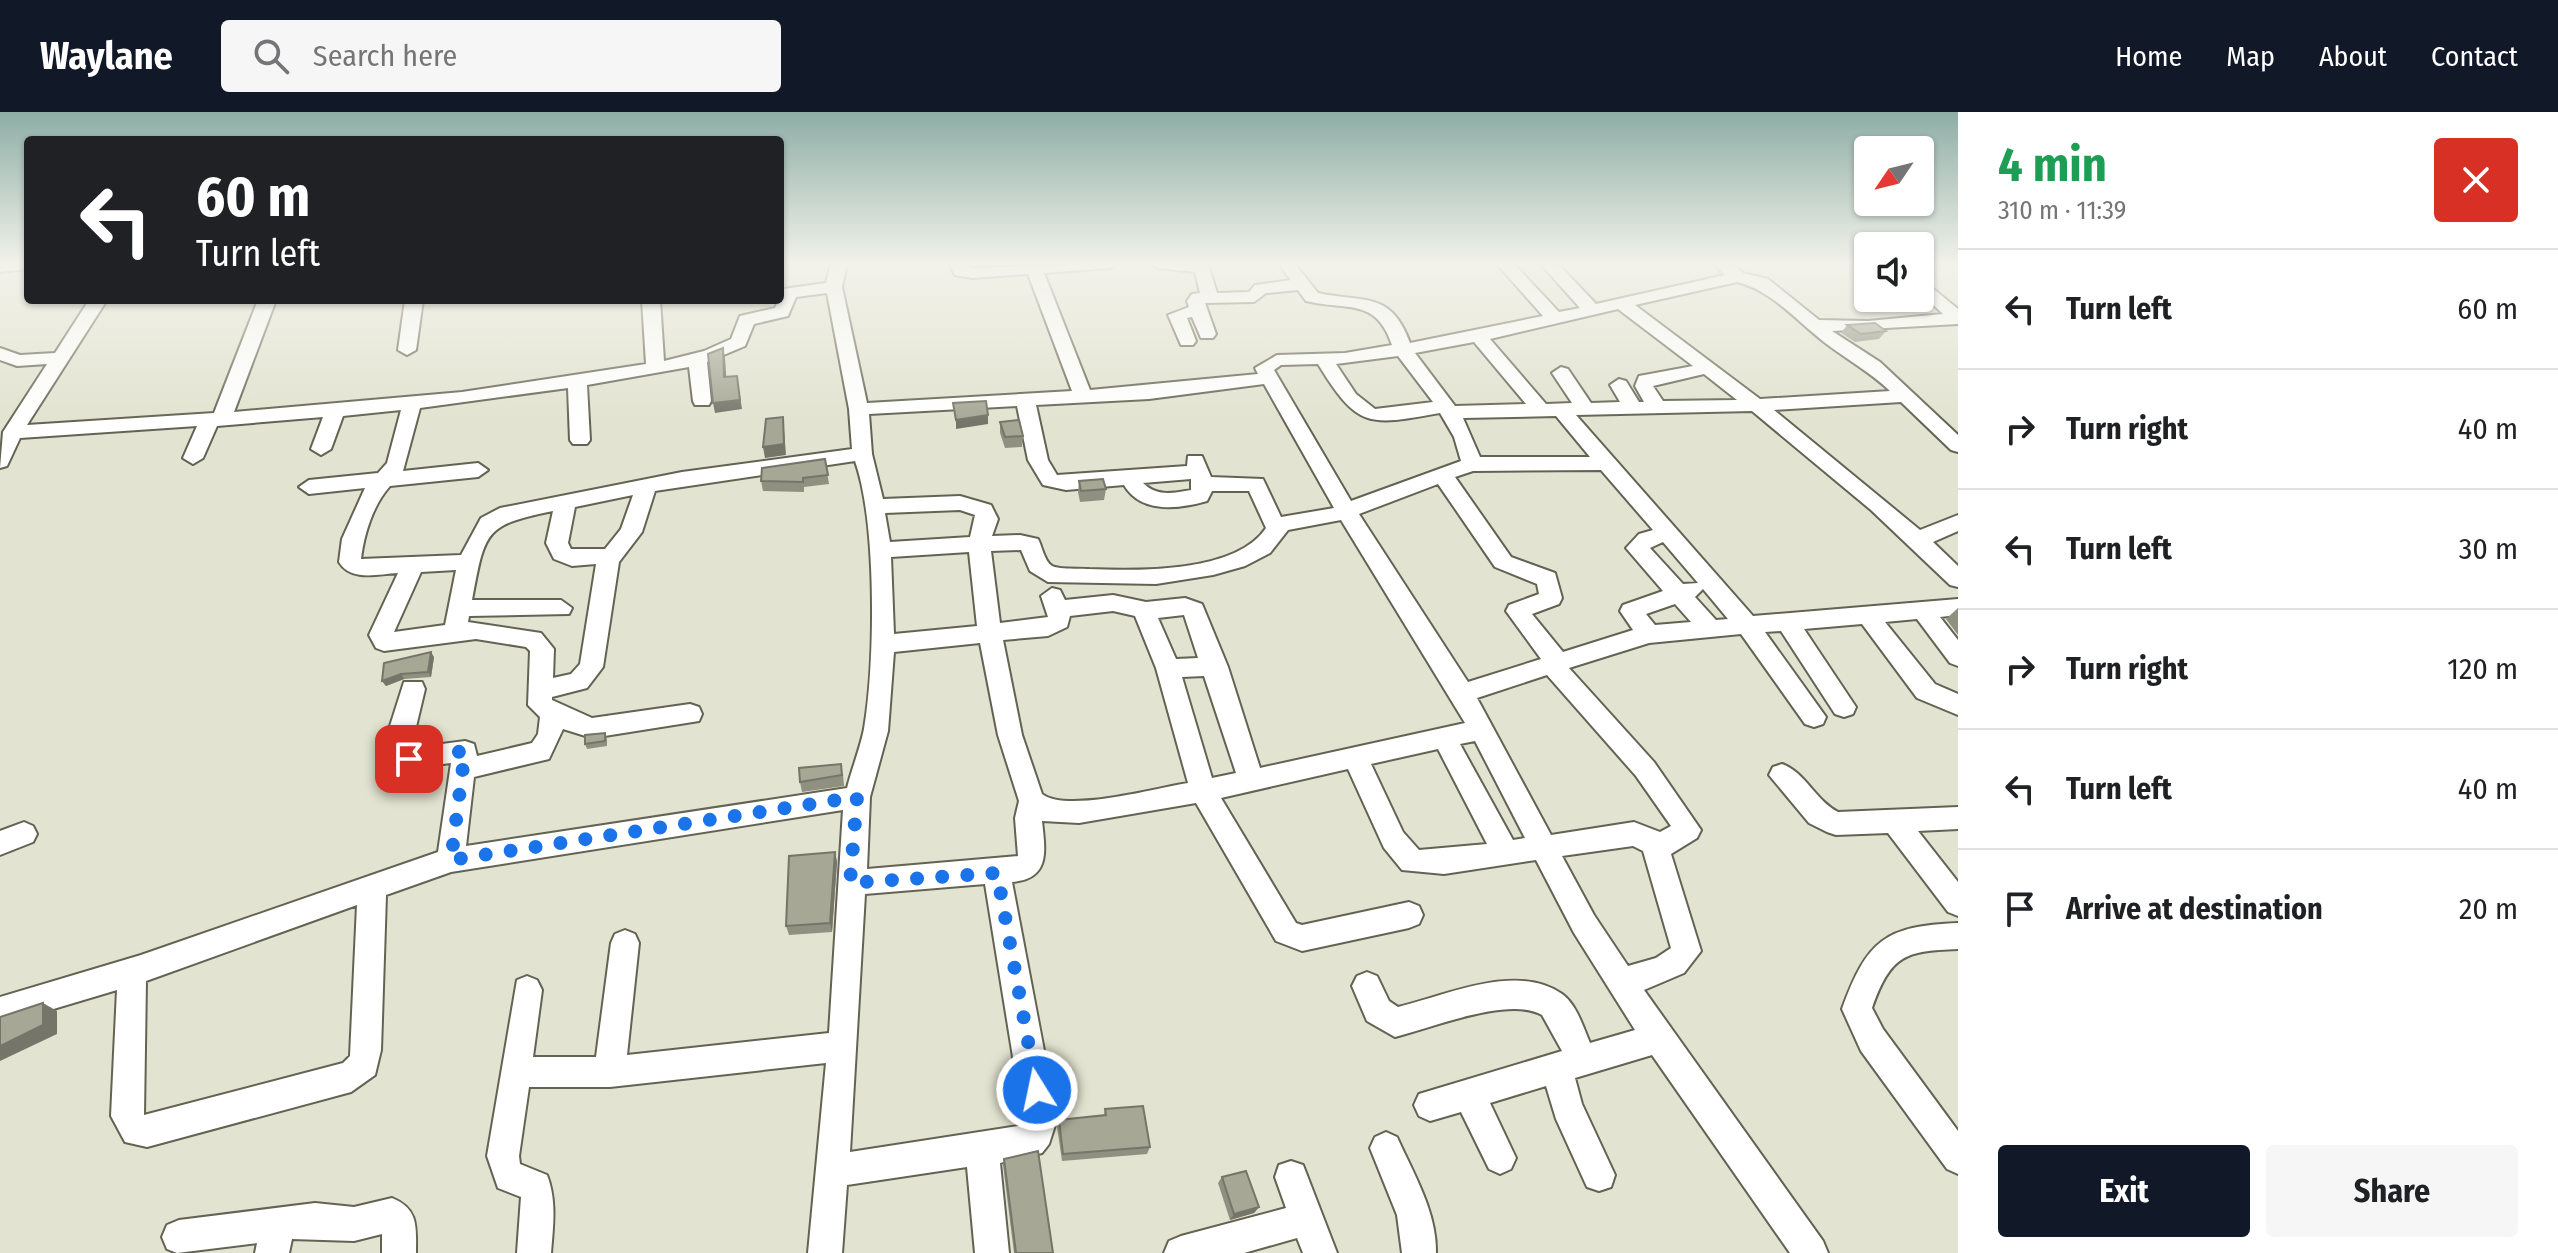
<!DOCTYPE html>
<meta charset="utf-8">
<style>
:root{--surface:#fff;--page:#f6f6f6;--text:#202124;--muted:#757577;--line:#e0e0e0;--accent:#111827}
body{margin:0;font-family:"Fira Sans Condensed",sans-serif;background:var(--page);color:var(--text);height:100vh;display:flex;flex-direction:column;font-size:30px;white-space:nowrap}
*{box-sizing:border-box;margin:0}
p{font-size:26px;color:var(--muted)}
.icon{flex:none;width:44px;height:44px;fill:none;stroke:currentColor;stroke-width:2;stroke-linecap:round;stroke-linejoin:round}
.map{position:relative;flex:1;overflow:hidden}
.details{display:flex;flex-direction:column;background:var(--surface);width:600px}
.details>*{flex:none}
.guide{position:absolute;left:24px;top:24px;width:760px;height:168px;border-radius:8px;box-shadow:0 2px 6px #0004;background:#202124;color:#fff;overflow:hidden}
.needle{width:52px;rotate:235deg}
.controls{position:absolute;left:1854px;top:24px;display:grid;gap:16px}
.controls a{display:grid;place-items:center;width:80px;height:80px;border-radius:8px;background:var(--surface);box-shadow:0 2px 6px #0004;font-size:40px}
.pin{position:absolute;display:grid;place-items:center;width:68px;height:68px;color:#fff;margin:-34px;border-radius:16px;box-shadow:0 4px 12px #0006}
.me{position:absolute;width:88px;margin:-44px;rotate:350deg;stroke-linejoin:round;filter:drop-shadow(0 0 6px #0008)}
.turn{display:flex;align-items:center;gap:28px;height:168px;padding:0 40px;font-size:36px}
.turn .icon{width:104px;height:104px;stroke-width:2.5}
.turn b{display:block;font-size:56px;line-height:68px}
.round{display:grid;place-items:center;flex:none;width:84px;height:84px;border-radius:8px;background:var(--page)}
.headline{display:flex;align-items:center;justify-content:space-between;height:136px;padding:0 40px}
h1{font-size:48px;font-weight:700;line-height:60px;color:#1e9e55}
.button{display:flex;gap:16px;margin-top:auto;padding:16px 40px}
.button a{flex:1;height:92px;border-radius:8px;background:var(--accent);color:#fff;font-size:32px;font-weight:700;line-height:92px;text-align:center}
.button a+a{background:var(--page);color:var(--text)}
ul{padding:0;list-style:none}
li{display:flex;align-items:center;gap:24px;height:120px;padding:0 40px;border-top:2px solid var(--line)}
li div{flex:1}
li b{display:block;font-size:30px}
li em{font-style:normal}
header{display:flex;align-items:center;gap:48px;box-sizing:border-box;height:112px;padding:0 40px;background:var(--accent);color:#fff}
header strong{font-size:38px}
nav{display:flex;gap:44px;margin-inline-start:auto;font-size:28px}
.search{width:560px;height:72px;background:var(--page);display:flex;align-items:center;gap:20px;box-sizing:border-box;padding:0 28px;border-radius:8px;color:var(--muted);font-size:30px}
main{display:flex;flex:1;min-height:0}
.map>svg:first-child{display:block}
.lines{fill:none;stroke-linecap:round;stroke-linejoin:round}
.minor-casing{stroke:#636353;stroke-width:4}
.minor{fill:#fff;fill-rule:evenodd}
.wall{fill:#909081}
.shaded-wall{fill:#757569}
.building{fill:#a7a796;stroke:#757569;stroke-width:2}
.route{stroke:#1a73e8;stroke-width:14;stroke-dasharray:0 25.2}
</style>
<header>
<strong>Waylane</strong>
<div class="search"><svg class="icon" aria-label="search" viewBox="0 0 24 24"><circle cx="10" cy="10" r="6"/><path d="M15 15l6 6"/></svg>Search here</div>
<nav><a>Home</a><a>Map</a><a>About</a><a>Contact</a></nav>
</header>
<main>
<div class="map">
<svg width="1958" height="1141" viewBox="0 0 1958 1141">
<rect width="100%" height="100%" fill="#e3e3d1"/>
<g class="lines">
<defs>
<g id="minor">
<path d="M0,151H28V157L0,160Z"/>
<path d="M831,151H847L842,175L867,291L1072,279L1028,162L972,166L955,163L949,151H965L972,156L1118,151L1110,156L1044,161L1090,278L1258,262L1255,256L1277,243L1345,241L1392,233C1376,185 1347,199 1306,189L1298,178L1266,181L1254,190L1205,191L1216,222L1213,226H1201L1192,205L1187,206L1196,229L1193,233H1181L1168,203L1189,195L1187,189L1192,182L1200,181L1195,160L1158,156L1150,151L1208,152L1217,181L1249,180L1255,173L1291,168L1278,151H1294L1318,181C1363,191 1391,178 1410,231L1543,204L1496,151H1513L1559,200L1580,196L1540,151H1557L1596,192L1725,163L1713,151H1730L1743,161L1768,167L1819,208L1868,209L1943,202L1920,180V166L1958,197V212L1832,219L1880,250L1958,323V340L1951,338L1901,290L1774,298L1920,418L1958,403V419L1933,430L1958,454V475L1950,473L1871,398L1752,299L1576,303L1753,504L1958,487V503L1940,505L1958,528V554L1950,551L1917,507L1885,510L1935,572L1958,582V603L1917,586L1862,512L1804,517L1856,595L1853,602L1844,605L1835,602L1781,519L1765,520L1826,605L1823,612L1814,615L1805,612L1741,522L1649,531L1569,556L1654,650L1701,718L1697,726L1671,742L1701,839L1684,861L1644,878L1823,1129L1828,1141H1790L1652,943L1575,966L1582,992L1615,1063L1611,1075L1599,1079L1587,1075L1556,1007L1546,974L1490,991L1516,1046L1511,1057L1500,1062L1489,1057L1461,1000L1430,1009L1419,1004L1414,993L1419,982L1562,939L1542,903C1509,884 1431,916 1395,925L1367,909L1352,874L1357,864L1367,860L1377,864L1389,889L1398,895C1445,884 1517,850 1562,882C1577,893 1583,915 1590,931L1635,918L1574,821L1536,748L1444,762L1402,758L1384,736L1348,657L1221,686L1296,811L1302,813L1409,790L1419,794L1423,803L1419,812L1409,816L1302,839L1276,829L1196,691L1079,711L1042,709C1045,738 1051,767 1012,770L1057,1007L1049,1032L1042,1041L1000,1051L1009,1141H975L967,1055L847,1073L842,1141H808L826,951L610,975H529L519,1044L520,1052L547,1063C557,1089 553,1114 551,1141H517L521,1085L498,1076L487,1044L517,868L527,864L537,868L542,878L533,945H596L611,831L615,822L625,818L635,822L639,831L627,943L829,921L843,698L451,760L386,783L381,938L375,963L351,980L147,1035L125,1030L111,1004L117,878L0,913V885L141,843L438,740L451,651L403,657L394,654L384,633L404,570H422L425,577L411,636L465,629L474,632L477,644L532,631L538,622L540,605L528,593L530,539L526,535L476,527L384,539L376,536L369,523L398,461C378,462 351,470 339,450L342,427L365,376L309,382L299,375L309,368L378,361L387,351L401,298L343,304L331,337L321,343L311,337L323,305L217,314L203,346L193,352L183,346L197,314L20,326L7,354L0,356L3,320L47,252L17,254L0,248V236L20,243L55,241L89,188H107L27,313L214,301L258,188H276L234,300L462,280L646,252L642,188H660L664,249L704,239L731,227L740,204L775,196L783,177L826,171ZM1737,170C1771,178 1797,209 1824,230C1846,247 1869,259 1890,279L1760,287L1635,193ZM827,181L849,297L852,337L682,360L500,396L481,406L461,443L361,447C364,422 373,393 390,374L478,365L488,358L478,351L403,359L420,296L568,276L570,328L573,332H587L590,328L587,273L689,255L693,289L695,293H709L711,289L707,250L745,234L754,212L788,204L796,185ZM1618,197L1693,254L1639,264L1635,274L1644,290H1639L1626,269L1619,267L1610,273L1620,290L1591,291L1568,257L1561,255L1552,261L1572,291L1546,292L1490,227ZM1474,230L1526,292L1455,294L1415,241ZM1398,244L1433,290L1375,297L1356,282L1336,252ZM1318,252C1358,317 1368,314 1440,301L1454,325L1461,349L1351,389L1274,258L1281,253ZM1704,262L1737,288L1663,289L1653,274ZM1264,272L1334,396L1281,405L1263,367L1211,365L1202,344H1188L1187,354L1057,363L1048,348L1036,293L1149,287ZM1017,294L1028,348L1043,373L1066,378L1124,373C1141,402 1179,397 1207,389L1212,379H1249L1266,416C1236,461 1138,459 1089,457C1079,456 1062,458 1052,454C1044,449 1042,434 1038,427L1020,423L992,424L998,407L991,393L960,384L883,387L872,342L869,302ZM1556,304L1590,345H1480L1463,306ZM855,349C877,411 875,552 864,617C860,637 852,656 847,676L466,734L474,665L549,647L563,617L592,626L699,609L702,602L699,595L690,592L592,606L552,588V585L587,576L603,555L619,450L642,420L655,379ZM1601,358L1653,418L1639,422L1626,436L1663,479L1623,493L1620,499L1633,518L1563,540L1532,502L1559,492L1562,486L1555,461L1511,445L1455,365L1473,359ZM1191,367V378C1173,381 1157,385 1143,371ZM1438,372L1495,455L1537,472L1539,482L1509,493L1506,499L1541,547L1468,570L1359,402ZM633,383L621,417L605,437H571L568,431L575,395ZM960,398L975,403L970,425L890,430L885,401ZM553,399L546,431L554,447L572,454L596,452L580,552L571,562L553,566L554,537L541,521L468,510L469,504L569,502L572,496L561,488H472C485,419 484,413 553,399ZM1341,408L1465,611L1260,656L1228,555L1202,492L1185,486L1146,490L1113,483L1065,488L1060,478L1052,476L1041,484L1048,505L1000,511L991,439L1021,438L1030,459L1048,470L1156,472L1213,463L1245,454L1270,441L1288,418ZM1663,430L1698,471L1683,472L1650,436ZM969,440L977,514L894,522L891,445ZM456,458L445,513L394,520L421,460ZM1703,477L1728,507L1716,508L1695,485ZM1675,492L1691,510L1655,513L1646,502ZM1113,499L1135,504L1156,556L1188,671C1156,676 1067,701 1042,682L1022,623L1003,528L1048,524L1067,515L1070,504ZM1184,503L1198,546L1176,547L1158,506ZM980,531L998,623L1019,689L1015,706L1018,744L867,757L870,685L888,619L894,540ZM1547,563L1636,664L1671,714L1660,720L1634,710L1551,723L1477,586ZM1204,564L1236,661L1212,666L1182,565ZM1475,629L1525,726L1513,728L1460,632ZM1438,637L1487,732L1419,738L1403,720L1371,652ZM1633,734L1643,739L1671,836L1656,846L1628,854L1594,803L1562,744ZM985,772L1024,1013L850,1040L865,782ZM357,793L350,944L343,951L144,1003L146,869Z"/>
<path d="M405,188H423L416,238L407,243L398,238Z"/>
<path d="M1782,652C1805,660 1816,689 1838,700L1958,695V717L1918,719L1958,770V804L1948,800L1888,721L1836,723L1827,720L1809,711L1769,663L1773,655Z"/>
<path d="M24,710L33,714L37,722L33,730L0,743V719Z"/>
<path d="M1958,811V837C1906,839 1891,842 1872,896L1883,917L1958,1019V1062L1947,1057L1861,939L1842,897C1867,828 1885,814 1958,811Z"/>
<path d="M1386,1020L1397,1025C1413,1061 1437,1100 1436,1141H1402L1397,1103L1370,1036L1375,1025Z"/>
<path d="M1291,1049L1303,1053L1337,1141H1303L1297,1126L1244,1141H1164L1169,1129L1181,1124L1286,1096L1275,1065L1279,1053Z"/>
<path d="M392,1086C419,1097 416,1115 416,1141H382V1122L354,1129L292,1127L289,1141H255L257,1131L177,1141L167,1137L162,1125L167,1113L179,1108L315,1091L354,1095Z"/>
</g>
</defs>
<!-- minor casing -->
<use href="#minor" class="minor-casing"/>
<!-- minor -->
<use href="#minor" class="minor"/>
</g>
<!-- wall -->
<g class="wall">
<path d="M1847,213L1886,219L1879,227L1855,230L1841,221Z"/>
<path d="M1000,310L1023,324L1022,335L1005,336L1000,321Z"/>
<path d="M825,347L829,372L804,375V380L763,379L761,369Z"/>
<path d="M1079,369L1106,377L1104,388L1080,390L1078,380Z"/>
<path d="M1958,496V523L1946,507Z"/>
<path d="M434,545L431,565L404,567L386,574L382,569Z"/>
<path d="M605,621L607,627V634L587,637L585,632Z"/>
<path d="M843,662L844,674L802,680L800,670Z"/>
<path d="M835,740L837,750L832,820L789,823L786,814Z"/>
<path d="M1105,997L1150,1035L1147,1042L1062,1049L1057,1015L1059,1008L1104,1004Z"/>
<path d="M1004,1047L1053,1141H1014L1003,1053Z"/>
<path d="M1222,1065L1259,1095L1254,1101L1230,1108L1218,1071Z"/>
</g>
<!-- shaded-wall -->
<g class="shaded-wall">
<path d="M723,236L725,246L727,275L724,265Z"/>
<path d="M737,264L742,297L715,301L713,291Z"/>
<path d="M988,303V312L956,317V308Z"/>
<path d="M783,305L786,343L765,346L763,335Z"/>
<path d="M431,540L434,545L431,565L428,560Z"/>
<path d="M401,562L404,567L386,574L382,569Z"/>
<path d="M835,740L837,750L832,820L830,811Z"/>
<path d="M43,891L57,899V922L0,949V934Z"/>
<path d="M1259,1095L1254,1101L1230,1108L1234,1102Z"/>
</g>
<!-- building -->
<g class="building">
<path d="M1875,211L1886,219L1861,222L1847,213Z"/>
<path d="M723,236L724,265L737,264L740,288L713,291L708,242Z"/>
<path d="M986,289L988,303L956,308L953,291Z"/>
<path d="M783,305L784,332L763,335L766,307Z"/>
<path d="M1019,308L1023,324L1005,325L1000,310Z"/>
<path d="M825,347L828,363L803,366V370L761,369L762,356Z"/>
<path d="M1103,367L1106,377L1081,379L1079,369Z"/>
<path d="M431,540L428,560L401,562L382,569L384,551Z"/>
<path d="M605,621V629L585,632V623Z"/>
<path d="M841,652L842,663L800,670L799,656Z"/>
<path d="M835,740L830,811L786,814L789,744Z"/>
<path d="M43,891V913L0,934V905Z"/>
<path d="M1143,994L1150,1035L1063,1042L1059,1008L1106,1003L1105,997Z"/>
<path d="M1038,1039L1053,1141H1016L1004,1047Z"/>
<path d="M1246,1059L1259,1095L1234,1102L1222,1065Z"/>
</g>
<!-- sky -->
<linearGradient id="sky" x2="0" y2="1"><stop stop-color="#8eaea6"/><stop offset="0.49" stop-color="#f2f2ea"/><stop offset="1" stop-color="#f2f2ea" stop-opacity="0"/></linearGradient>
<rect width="1958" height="310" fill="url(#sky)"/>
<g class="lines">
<!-- route -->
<path class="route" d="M409,647L465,639L451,748L857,685L850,771L997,761L1037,978"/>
</g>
</svg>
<div class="controls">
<a><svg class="needle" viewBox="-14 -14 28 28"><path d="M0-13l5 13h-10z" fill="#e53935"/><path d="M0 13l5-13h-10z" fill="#757577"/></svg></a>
<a><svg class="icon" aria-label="sound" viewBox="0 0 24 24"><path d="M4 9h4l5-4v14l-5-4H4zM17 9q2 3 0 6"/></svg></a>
</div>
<div class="pin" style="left:409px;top:647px;background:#d93025"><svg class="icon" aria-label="arrive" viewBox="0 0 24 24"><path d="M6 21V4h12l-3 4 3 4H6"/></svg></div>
<svg class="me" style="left:1037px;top:978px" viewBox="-20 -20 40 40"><circle r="17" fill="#1a73e8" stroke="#fff" stroke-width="3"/><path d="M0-11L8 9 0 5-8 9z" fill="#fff"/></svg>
<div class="guide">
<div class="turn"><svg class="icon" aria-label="left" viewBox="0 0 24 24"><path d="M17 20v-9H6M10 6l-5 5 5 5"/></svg><div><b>60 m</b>Turn left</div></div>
</div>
</div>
<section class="details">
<div class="headline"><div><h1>4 min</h1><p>310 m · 11:39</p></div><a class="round" style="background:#d93025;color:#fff"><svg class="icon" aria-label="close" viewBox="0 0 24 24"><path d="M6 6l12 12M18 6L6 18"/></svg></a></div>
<ul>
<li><svg class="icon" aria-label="left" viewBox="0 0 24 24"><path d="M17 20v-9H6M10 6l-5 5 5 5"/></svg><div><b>Turn left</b></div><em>60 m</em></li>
<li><svg class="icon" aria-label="right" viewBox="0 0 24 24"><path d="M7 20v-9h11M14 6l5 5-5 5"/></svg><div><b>Turn right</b></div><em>40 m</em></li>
<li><svg class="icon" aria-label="left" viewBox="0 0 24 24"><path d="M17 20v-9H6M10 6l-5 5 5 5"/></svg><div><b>Turn left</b></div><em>30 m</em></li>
<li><svg class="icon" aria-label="right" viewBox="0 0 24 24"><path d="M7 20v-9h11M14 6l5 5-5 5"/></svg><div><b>Turn right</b></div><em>120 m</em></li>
<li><svg class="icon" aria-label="left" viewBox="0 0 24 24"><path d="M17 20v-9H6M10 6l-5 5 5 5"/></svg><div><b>Turn left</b></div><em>40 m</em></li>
<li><svg class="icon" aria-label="arrive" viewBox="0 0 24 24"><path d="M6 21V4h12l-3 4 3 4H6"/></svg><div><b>Arrive at destination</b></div><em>20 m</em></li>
</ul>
<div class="button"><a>Exit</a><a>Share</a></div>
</section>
</main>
